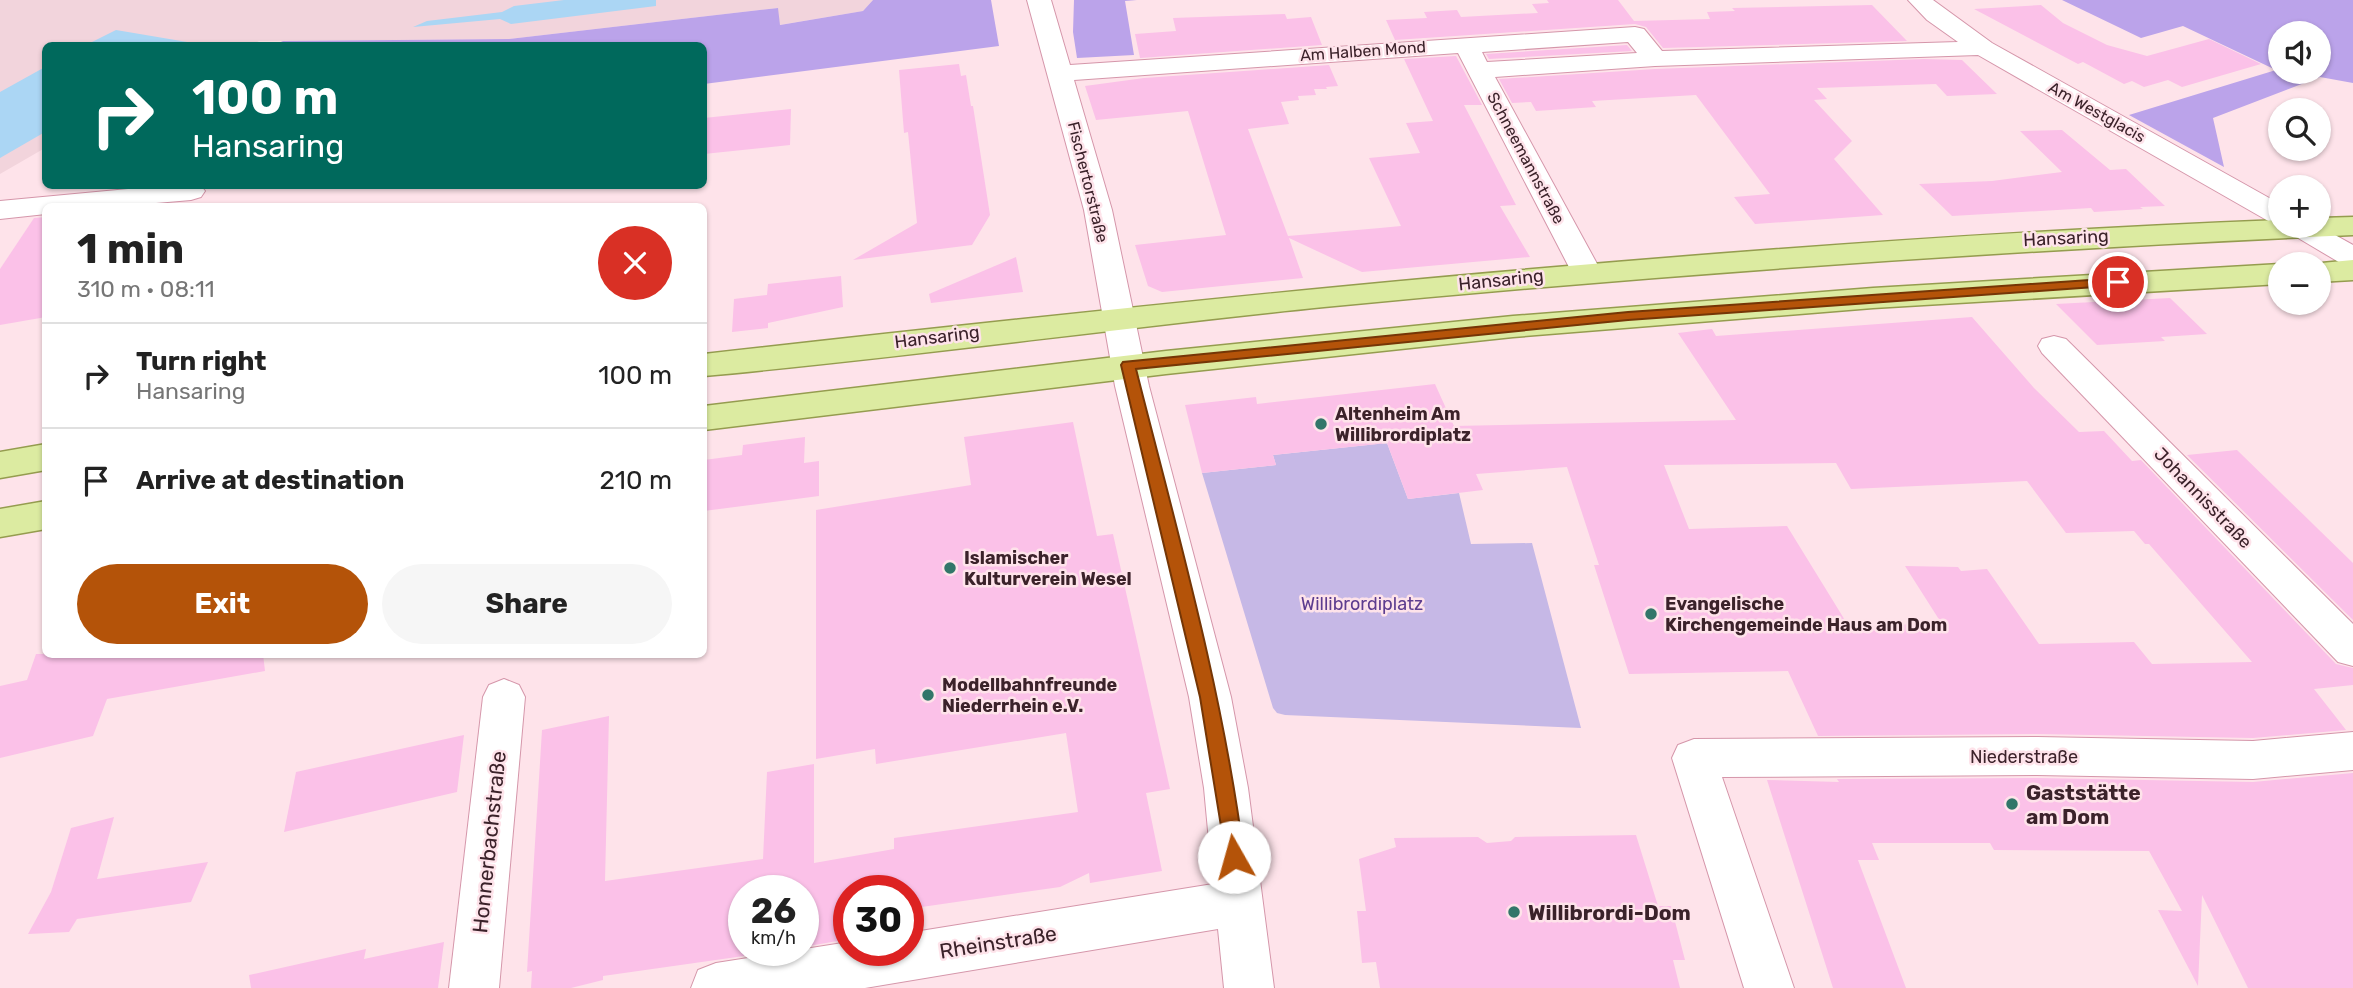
<!DOCTYPE html>
<meta charset="utf-8">
<style>
:root{--surface:#fff;--page:#f6f6f6;--text:#222;--muted:#767676;--line:#e0e0e0;--accent:#b45309}
body{margin:0;font-family:Rubik,sans-serif;background:var(--page);color:var(--text);height:100vh;display:flex;flex-direction:column;font-size:26px;white-space:nowrap}
*{box-sizing:border-box;margin:0}
p{font-size:23px;color:var(--muted)}
.icon{flex:none;width:38px;height:38px;fill:none;stroke:currentColor;stroke-width:2;stroke-linecap:round;stroke-linejoin:round}
.map{position:relative;flex:1;overflow:hidden}
.panel{position:absolute;left:42px;top:203px;width:665px;height:455px;display:flex;flex-direction:column;background:var(--surface);border-radius:10px;box-shadow:0 2px 5px #0004}
.panel>*{flex:none}
.hud{position:absolute;left:42px;top:42px;width:665px;height:147px;border-radius:10px;box-shadow:0 2px 5px #0004;background:#00695c;color:#fff;overflow:hidden}
.controls{position:absolute;left:2268px;top:21px;display:grid;gap:14px}
.controls a{display:grid;place-items:center;width:63px;height:63px;border-radius:50%;background:var(--surface);box-shadow:0 2px 5px #0004;font-size:35px}
.speed{position:absolute;left:728px;top:875px;display:flex;gap:14px;font-size:35px;font-weight:700;text-align:center}
.speed>*{display:grid;place-content:center;width:91px;height:91px;border-radius:50%;background:var(--surface);box-shadow:0 2px 5px #0004;line-height:1}
.speed small{font-size:18px;font-weight:400}
.speed .limit{border:10px solid #d22;background:#fff;color:#111}
.pin{position:absolute;display:grid;place-items:center;width:60px;height:60px;color:#fff;margin:-30px;border:4px solid #fff;border-radius:50%;box-shadow:0 2px 7px #0007}
.me{position:absolute;width:77px;margin:-38px;rotate:353deg;stroke-linejoin:round;filter:drop-shadow(0 0 5px #0008)}
.turn{display:flex;align-items:center;gap:24px;height:147px;padding:0 35px;font-size:32px}
.turn .icon{width:91px;height:91px;stroke-width:2.5}
.turn b{display:block;font-size:49px;line-height:60px}
.round{display:grid;place-items:center;flex:none;width:74px;height:74px;border-radius:37px;background:var(--page)}
.overview{display:flex;align-items:center;justify-content:space-between;height:119px;padding:0 35px}
h1{font-size:42px;font-weight:700;line-height:52px}
.action{display:flex;gap:14px;margin-top:auto;padding:14px 35px}
.action a{flex:1;height:80px;border-radius:42px;background:var(--accent);color:#fff;font-size:28px;font-weight:700;line-height:80px;text-align:center}
.action a+a{background:var(--page);color:var(--text)}
ul{padding:0;list-style:none}
li{display:flex;align-items:center;gap:21px;height:105px;padding:0 35px;border-top:2px solid var(--line)}
li div{flex:1}
li b{display:block;font-size:26px}
li em{font-style:normal}
.map>svg:first-child{display:block}
.built{fill:#f2d4dc}
.green{fill:#c6b8e6}
.forest{fill:#bba3ea;fill-rule:evenodd}
.water{fill:#abd6f4}
.building{fill:#fbc1e8;fill-rule:evenodd}
.lines{fill:none;stroke-linecap:round;stroke-linejoin:round}
.minor-casing{stroke:#d596aa;stroke-width:2}
.primary-casing{stroke:#959c4f;stroke-width:3}
.minor{fill:#fff;fill-rule:evenodd}
.primary{fill:#dceba1;fill-rule:evenodd}
.route{fill:#b45309;stroke:#753606;stroke-width:2}
.poi-dot{fill:#327669;stroke:#fee3ea;stroke-width:2.5}
.labels{text-anchor:middle;dominant-baseline:central;stroke-width:5;stroke-linejoin:round;paint-order:stroke}
.far-street-label{font-size:16px;fill:#3b222a;stroke:#fee3ea}
.street-label{font-size:18px;fill:#3b222a;stroke:#fee3ea}
.poi-label{font-size:18px;font-weight:bold;fill:#3b222a;stroke:#fee3ea;text-anchor:start}
.park-label{font-size:18px;fill:#5d3c8f;stroke:#fee3ea}
.near-poi-label{font-size:21px;font-weight:bold;fill:#3b222a;stroke:#fee3ea;text-anchor:start}
.near-street-label{font-size:21px;fill:#3b222a;stroke:#fee3ea}
</style>
<div class="map">
<svg width="2353" height="988" viewBox="0 0 2353 988">
<rect width="100%" height="100%" fill="#fee3ea"/>
<!-- built -->
<path class="built" d="M0,0H873L863,11L779,25L777,8L509,39L259,41L250,46H46L45,148L0,174Z"/>
<!-- green -->
<path class="green" d="M1387,443L1408,499L1459,493L1471,544L1532,543L1581,728L1285,715L1277,713L1273,708L1202,473L1276,465L1273,455Z"/>
<!-- forest -->
<g class="forest">
<path d="M873,0H991L999,46L704,84V46L274,45L283,41L509,39L778,8L780,25L863,11Z"/>
<path d="M1074,0H1137L1125,1L1134,55L1077,58L1073,32Z"/>
<path d="M2062,0H2353V83L2320,77L2213,118L2224,167L2129,115L2276,70L2183,26L2141,38ZM2280,33H2319V72H2280Z"/>
</g>
<!-- water -->
<g class="water">
<path d="M564,0H656V6L511,24L500,19L413,27L427,21L502,12L514,6Z"/>
<path d="M116,30L199,44L86,45Z"/>
<path d="M45,67V132L0,158V92Z"/>
</g>
<!-- building -->
<g class="building">
<path d="M1547,0H1618L1634,21L1710,19L1707,12L1735,11L1732,8L1872,5L1907,41L1663,48L1646,27L1635,24L1395,40L1386,20L1427,18L1424,12L1457,10L1461,17L1538,13L1532,4L1549,3Z"/>
<path d="M2041,5L2063,23L2107,45L2147,56L2209,39L2261,64L2182,87L2168,80L2144,87L2132,81L2124,84L2083,62L2078,64L1974,9Z"/>
<path d="M1285,14L1287,19L1311,17L1322,45L1140,58L1135,34L1176,31L1173,18Z"/>
<path d="M1627,45L1632,51L1489,59L1486,54Z"/>
<path d="M1456,56L1482,105H1464L1516,205L1500,206L1530,257L1362,272L1289,238L1303,278L1162,292L1148,286L1135,245L1226,235L1188,111L1096,120L1085,86L1144,78L1329,65L1338,86L1326,87L1327,89H1314L1316,95L1298,96L1299,100L1281,102L1289,124L1248,129L1288,236L1380,228L1401,226L1369,158L1420,153L1406,123L1433,121L1404,59Z"/>
<path d="M1924,59L1962,60L1997,94L1947,96L1936,84L1817,88L1827,99L1814,100L1852,141L1834,159L1883,215L1755,224L1734,197L1770,194L1696,95L1592,101L1596,107L1536,111L1531,102L1512,103L1499,79L1655,69Z"/>
<path d="M959,64L961,76L966,75L971,106H973L990,215L972,245L853,260L917,223L908,132L904,133L899,70Z"/>
<path d="M791,109L790,145L704,154V118Z"/>
<path d="M2062,130L2110,170L2126,169L2165,206L2140,207L2143,209L2094,212L2091,208L1952,216L1919,184L1992,181L2062,172L2020,131Z"/>
<path d="M46,217V317L0,325V269L34,218Z"/>
<path d="M1016,257L1023,292L931,303L929,294Z"/>
<path d="M841,276L843,307L768,323V328L732,332L734,299L767,295L768,284Z"/>
<path d="M2170,298L2207,334L2161,337L2165,341L2097,345L2056,304Z"/>
<path d="M1972,317L2034,388L2079,432L2104,431L2132,461L2141,460L2336,664L2353,668V685L2314,689L2346,730L2253,738L2037,734L1818,736L1788,671L1629,674L1594,565H1599L1567,467L1476,474L1483,490L1408,499L1387,443L1273,455L1276,465L1202,473L1185,405L1256,397L1257,404L1435,384L1454,426L1736,420L1678,333L1712,329L1716,336ZM1836,463L1851,489L2027,481L2066,533L2134,531L2145,544H2149L2252,662L2152,664L2134,642L2039,644L1987,569L1961,571L1958,567L1905,566L1940,621L1851,630L1787,526L1689,529L1664,465Z"/>
<path d="M1073,422L1097,536L1113,534L1170,789L1146,793L1162,871L1090,883L1089,873L1060,887L908,909V891H849V939L803,947V891H744V956L603,976V980L571,988H531L532,971L527,972L542,730L609,716L605,881L763,859L767,772L814,764V863L894,849V838L1078,812L1066,733L876,764L875,749L816,759V510L971,485L964,437Z"/>
<path d="M805,437L804,463L819,461V496L704,511V460L742,455L743,445Z"/>
<path d="M2237,450L2353,563V620L2187,455Z"/>
<path d="M36,654H263L265,671L107,699L93,736L0,758V686L27,680Z"/>
<path d="M464,735L457,792L284,832L296,772Z"/>
<path d="M2353,773V988H2248L2202,895L2198,986L2158,910L2182,911L2149,851L1994,850L1990,843H1872L1879,860H1858L1906,988H1833L1767,780L1839,782L1837,779L2037,778L2253,782Z"/>
<path d="M114,817L97,879L208,862L191,902L77,919L69,932L28,934L51,892L71,828Z"/>
<path d="M1636,835L1658,906H1671L1685,960H1673L1680,988H1380L1376,962L1362,963L1357,911H1366L1359,859L1396,847L1394,838L1478,837L1487,843L1511,841L1515,837Z"/>
<path d="M444,942L438,988H251L249,975L366,949L364,959Z"/>
</g>
<g class="lines">
<defs>
<g id="minor">
<path d="M1027,0H1051L1070,65L1635,27L1644,29L1662,51L1958,42L1927,20L1908,0H1933L1992,43L2280,204V225L2270,222L1978,55L1655,66L1495,77L1601,271L1597,277L1586,280L1575,277L1571,271L1458,53L1074,80L1112,210L1149,386L1231,697L1248,788L1274,988H1224L1218,929L865,988H691L698,970L716,963L849,942V950H908V933L1213,884L1204,788L1189,697L1115,386L1084,210ZM1628,42L1637,53L1487,62L1482,52Z"/>
<path d="M160,186H201L205,191L201,197L191,200L121,206H46V214L0,219V201Z"/>
<path d="M2283,226H2319L2353,245V267L2342,264L2288,232Z"/>
<path d="M2054,336L2066,339L2353,624V666L2338,662L2042,353L2038,346L2042,339Z"/>
<path d="M504,679L519,685L525,697L499,988H449L483,697L489,685Z"/>
<path d="M2353,732V770L2253,779L2037,775L1722,777L1794,988H1744L1672,758L1678,745L1694,739L2037,737L2253,741Z"/>
</g>
<g id="primary">
<path d="M2353,217V235C2009,250 1666,274 1324,307C1117,328 910,357 704,376V354C1228,295 1753,241 2280,220V226H2319V218Z"/>
<path d="M2353,260V280L2319,282V264H2311Z"/>
<path d="M2280,264V284L1873,308L1513,337L1166,374L704,430V406L1166,351L1513,316L1873,288Z"/>
<path d="M46,444V470L0,478V452Z"/>
<path d="M46,501V529L0,537V509Z"/>
</g>
</defs>
<!-- minor casing -->
<use href="#minor" class="minor-casing"/>
<!-- primary casing -->
<use href="#primary" class="primary-casing"/>
<!-- minor -->
<use href="#minor" class="minor"/>
<!-- primary -->
<use href="#primary" class="primary"/>
</g>
<!-- route -->
<path class="route" d="M2118,278L2125,282L2123,285L1628,320L1136,369C1177,531 1223,691 1244,857L1241,863L1234,866L1227,863L1200,697L1121,365L1123,362L1628,312Z"/>
<!-- markers -->
<g class="poi-dot">
<circle cx="1321" cy="424" r="7"/>
<circle cx="950" cy="568" r="7"/>
<circle cx="1651" cy="614" r="7"/>
<circle cx="928" cy="695" r="7"/>
<circle cx="2012" cy="804" r="7"/>
<circle cx="1514" cy="912" r="7"/>
</g>
<g class="labels">
<!-- far-street labels -->
<g class="far-street-label">
<text transform="translate(1363 51) rotate(-4)">Am Halben Mond</text>
<text transform="translate(2097 112) rotate(29)">Am Westglacis</text>
<text transform="translate(1526 158) rotate(62)">Schneemannstraße</text>
<text transform="translate(1088 182) rotate(76)">Fischertorstraße</text>
</g>
<!-- street labels -->
<g class="street-label">
<text transform="translate(2066 238) rotate(-3)">Hansaring</text>
<text transform="translate(1501 280) rotate(-6)">Hansaring</text>
<text transform="translate(937 337) rotate(-7)">Hansaring</text>
<text transform="translate(2203 498) rotate(46)">Johannisstraße</text>
<text x="2024" y="757">Niederstraße</text>
</g>
<!-- poi labels -->
<g class="poi-label">
<text x="1335" y="414">Altenheim Am<tspan x="1335" dy="21">Willibrordiplatz</tspan></text>
<text x="964" y="558">Islamischer<tspan x="964" dy="21">Kulturverein Wesel</tspan></text>
<text x="1665" y="604">Evangelische<tspan x="1665" dy="21">Kirchengemeinde Haus am Dom</tspan></text>
<text x="942" y="685">Modellbahnfreunde<tspan x="942" dy="21">Niederrhein e.V.</tspan></text>
</g>
<!-- park labels -->
<g class="park-label">
<text x="1362" y="604">Willibrordiplatz</text>
</g>
<!-- near-poi labels -->
<g class="near-poi-label">
<text x="2026" y="792">Gaststätte<tspan x="2026" dy="24">am Dom</tspan></text>
<text x="1528" y="912">Willibrordi-Dom</text>
</g>
<!-- near-street labels -->
<g class="near-street-label">
<text transform="translate(489 842) rotate(-84)">Honnerbachstraße</text>
<text transform="translate(998 942) rotate(-9)">Rheinstraße</text>
</g>
</g>
</svg>
<div class="controls">
<a><svg class="icon" aria-label="sound" viewBox="0 0 24 24"><path d="M4 9h4l5-4v14l-5-4H4zM17 9q2 3 0 6"/></svg></a>
<a><svg class="icon" aria-label="search" viewBox="0 0 24 24"><circle cx="10" cy="10" r="6"/><path d="M15 15l6 6"/></svg></a>
<a>+</a>
<a>−</a>
</div>
<div class="speed"><div>26<small>km/h</small></div><div class="limit">30</div></div>
<div class="pin" style="left:2118px;top:282px;background:#d93025"><svg class="icon" aria-label="arrive" viewBox="0 0 24 24"><path d="M6 21V4h12l-3 4 3 4H6"/></svg></div>
<svg class="me" style="left:1234px;top:857px" viewBox="-20 -20 40 40"><circle r="19" fill="#fff"/><path d="M0-13L10 11 0 6-10 11z" fill="#b45309"/></svg>
<div class="hud">
<div class="turn"><svg class="icon" aria-label="right" viewBox="0 0 24 24"><path d="M7 20v-9h11M14 6l5 5-5 5"/></svg><div><b>100 m</b>Hansaring</div></div>
</div>
<section class="panel">
<div class="overview"><div><h1>1 min</h1><p>310 m · 08:11</p></div><a class="round" style="background:#d93025;color:#fff"><svg class="icon" aria-label="close" viewBox="0 0 24 24"><path d="M6 6l12 12M18 6L6 18"/></svg></a></div>
<ul>
<li><svg class="icon" aria-label="right" viewBox="0 0 24 24"><path d="M7 20v-9h11M14 6l5 5-5 5"/></svg><div><b>Turn right</b><p>Hansaring</p></div><em>100 m</em></li>
<li><svg class="icon" aria-label="arrive" viewBox="0 0 24 24"><path d="M6 21V4h12l-3 4 3 4H6"/></svg><div><b>Arrive at destination</b></div><em>210 m</em></li>
</ul>
<div class="action"><a>Exit</a><a>Share</a></div>
</section>
</div>
